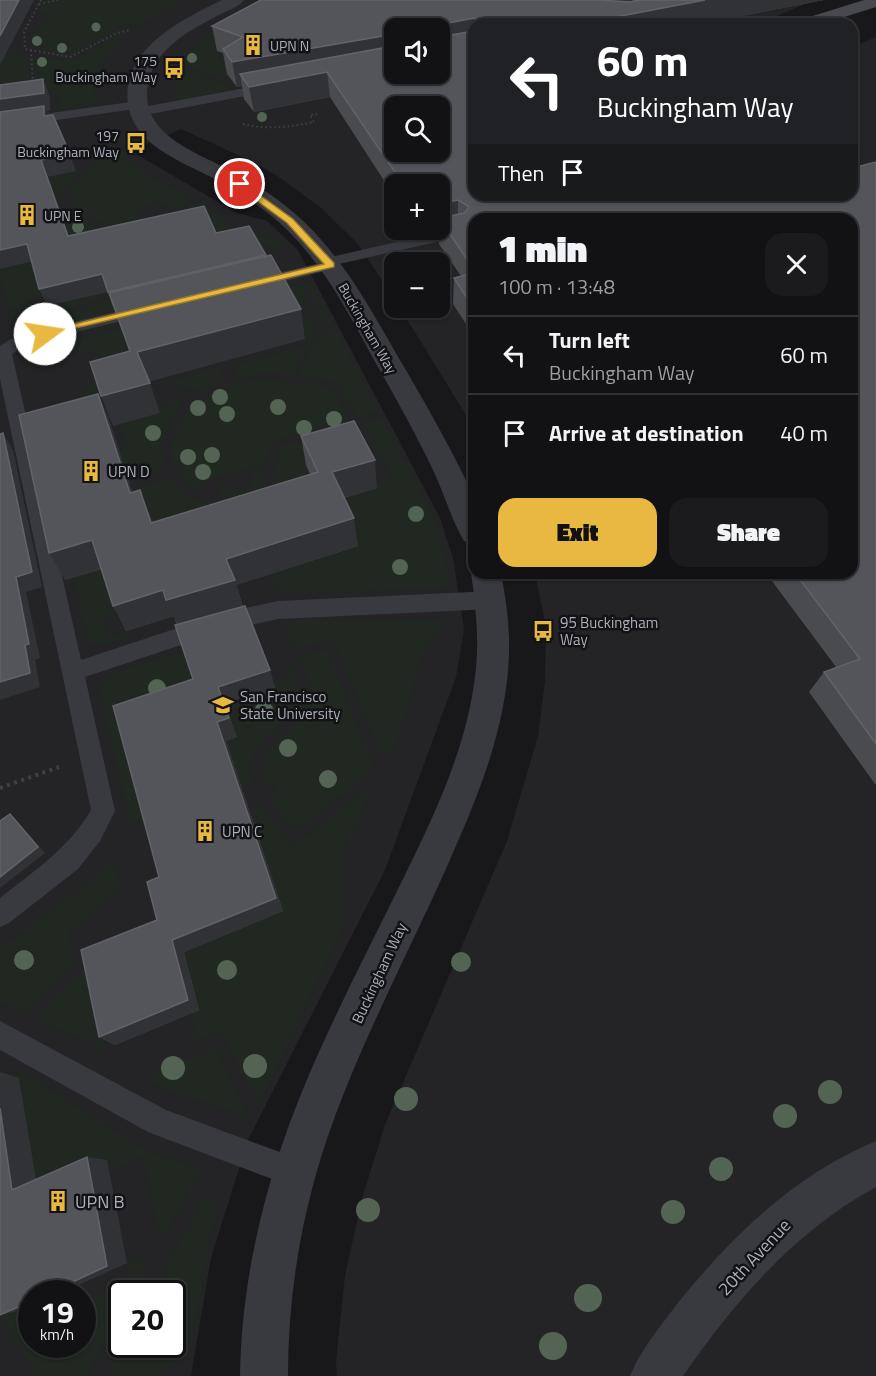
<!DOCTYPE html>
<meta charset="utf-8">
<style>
:root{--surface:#121214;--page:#1b1b1d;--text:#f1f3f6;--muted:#9c9ea0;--line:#313234;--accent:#e9b841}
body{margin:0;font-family:"Titillium Web",sans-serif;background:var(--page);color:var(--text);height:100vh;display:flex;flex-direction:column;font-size:22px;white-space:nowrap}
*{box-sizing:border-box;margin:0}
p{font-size:20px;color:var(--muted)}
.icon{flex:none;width:33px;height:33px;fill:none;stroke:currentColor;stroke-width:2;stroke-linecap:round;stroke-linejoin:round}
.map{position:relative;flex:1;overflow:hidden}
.details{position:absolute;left:468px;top:213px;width:390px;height:366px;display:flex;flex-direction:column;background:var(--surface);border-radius:18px;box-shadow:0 2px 4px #0004,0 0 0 2px var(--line)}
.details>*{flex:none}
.guide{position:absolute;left:468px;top:18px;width:390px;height:183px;border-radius:18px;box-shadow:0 2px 4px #0004,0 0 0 2px var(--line);background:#202124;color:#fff;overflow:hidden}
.fabs{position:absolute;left:384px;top:18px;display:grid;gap:12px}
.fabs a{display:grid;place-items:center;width:66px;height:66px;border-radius:12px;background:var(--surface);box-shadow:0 2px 4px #0004,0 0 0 2px var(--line);font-size:30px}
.speed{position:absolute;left:18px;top:1280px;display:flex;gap:12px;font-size:30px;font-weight:700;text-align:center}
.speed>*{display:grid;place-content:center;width:78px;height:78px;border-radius:50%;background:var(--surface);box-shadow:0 2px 4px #0004,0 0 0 2px var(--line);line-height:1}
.speed small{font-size:15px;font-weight:400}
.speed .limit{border:3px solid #111;border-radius:9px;background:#fff;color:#111}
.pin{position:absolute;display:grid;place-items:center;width:51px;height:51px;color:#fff;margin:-26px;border:3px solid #fff;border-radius:50%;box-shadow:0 2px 6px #0007}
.me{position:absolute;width:66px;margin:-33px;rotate:76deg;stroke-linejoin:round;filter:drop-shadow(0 0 4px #0008)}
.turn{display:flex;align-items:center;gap:21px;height:126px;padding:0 30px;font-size:27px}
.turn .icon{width:78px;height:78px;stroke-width:2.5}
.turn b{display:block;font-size:42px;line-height:51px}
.then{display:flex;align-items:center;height:57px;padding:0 30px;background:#0003;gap:12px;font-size:22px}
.round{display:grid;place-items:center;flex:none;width:63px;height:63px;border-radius:18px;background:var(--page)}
.headline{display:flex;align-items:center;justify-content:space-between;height:102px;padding:0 30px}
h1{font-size:36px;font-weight:800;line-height:45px}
.cta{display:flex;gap:12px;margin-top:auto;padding:12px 30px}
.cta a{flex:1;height:69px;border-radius:18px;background:var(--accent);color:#111;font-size:24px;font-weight:800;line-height:69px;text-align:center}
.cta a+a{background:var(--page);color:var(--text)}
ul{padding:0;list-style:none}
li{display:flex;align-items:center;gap:18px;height:78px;padding:0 30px;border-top:2px solid var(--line)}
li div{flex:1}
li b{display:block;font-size:22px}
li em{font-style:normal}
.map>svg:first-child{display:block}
.built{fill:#242427;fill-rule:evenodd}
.green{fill:#202821;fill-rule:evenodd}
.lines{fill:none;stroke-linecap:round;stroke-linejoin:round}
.path-far1{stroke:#3f4146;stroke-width:2;stroke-dasharray:1.5 3;stroke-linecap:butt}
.path{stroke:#3f4146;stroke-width:4;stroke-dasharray:3 4.5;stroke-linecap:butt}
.lane{fill:#393a3f;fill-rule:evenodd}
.street{fill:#393a3f;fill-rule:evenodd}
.secondary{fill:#47494f;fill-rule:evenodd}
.tree{fill:#536455}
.wall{fill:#494b4f}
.shaded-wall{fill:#313235}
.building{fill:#54555a;stroke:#626369;stroke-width:1.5;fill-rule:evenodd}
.route{fill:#e9b841;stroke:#97782a;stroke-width:1.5}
.labels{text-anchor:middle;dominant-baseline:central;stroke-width:5;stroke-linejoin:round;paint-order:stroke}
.far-poi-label{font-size:14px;fill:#abafb9;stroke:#131315;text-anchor:start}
.far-street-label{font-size:14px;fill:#abafb9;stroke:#131315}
.poi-label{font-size:15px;fill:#abafb9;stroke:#131315;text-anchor:start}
.street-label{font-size:15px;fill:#abafb9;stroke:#131315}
.near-poi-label{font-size:18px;fill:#abafb9;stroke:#131315;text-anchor:start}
.near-street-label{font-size:18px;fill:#abafb9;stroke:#131315}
</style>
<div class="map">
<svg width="876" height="1376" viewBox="0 0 876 1376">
<rect width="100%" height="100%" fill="#18181a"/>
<!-- built -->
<path class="built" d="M0,0H814L768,20L778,24H474V195H852V47L876,37V1376H337L336,1361L345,1275L363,1195L386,1122L507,841L538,736L545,680L546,627L535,573H852V219H474V428L400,308H440V262H394V298L357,243L321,208L279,177L255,163L181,129L131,151L237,213L267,221L298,250L440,518L453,558L464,629L456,677L385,870L248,1140L211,1258L191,1376H0ZM394,28H440V74H394ZM394,106H440V152H394ZM394,184H440V230H394ZM32,1293H82V1344H32ZM122,1293H172V1344H122Z"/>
<!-- green -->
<g class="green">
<path d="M63,0H183L138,26L126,24L73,55L34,48L31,45L33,32L51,16L37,13L42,4Z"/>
<path d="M219,29L218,51L247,62L225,79L226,81L181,64L190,52Z"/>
<path d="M119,34L125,37C107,54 97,70 93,94L99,99L96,101L104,103L61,109L59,94L37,97L33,57L74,60Z"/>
<path d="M7,51L28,54L31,83L0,87V65Z"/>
<path d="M179,67L231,87L225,93L177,101L175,87Z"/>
<path d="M134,145L123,158L149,176L193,199L156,220L152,217L169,207L158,201L135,213L150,223L118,233L73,204L71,191L97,159Z"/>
<path d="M83,169L52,207L43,178Z"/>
<path d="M197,201L242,231L277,240L285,248L275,250L269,244L256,246L143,232Z"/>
<path d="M76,212L123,243L75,254L60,216Z"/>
<path d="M0,252L4,268L56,257L44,295L31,298L34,309L56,306V304L141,279L73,309L8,310L0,275Z"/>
<path d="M143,282L158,302L26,333C13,333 12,325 9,314L74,313Z"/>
<path d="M311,283L379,411L357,417L338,382L297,376L321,333L304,304L271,293ZM308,290L331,331L324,334L302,292Z"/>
<path d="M196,311L124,335L141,381L112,423L49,440L142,556L155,602L103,619L109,637L128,631L130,637L105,645L91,644L88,641L41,443L81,399L86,387L101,378L107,360C85,344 59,350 39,366L23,361L35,350Z"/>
<path d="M307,318L316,334L292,376L268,373L238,378L232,363L238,361L240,364L308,346L296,321Z"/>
<path d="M219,366L225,381L202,392L168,382Z"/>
<path d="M267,379L331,387L349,419L272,441L268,462L207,480L194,489L178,475L183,469L174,466L170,447L173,438H178L180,435L174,434C186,397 231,381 267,379Z"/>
<path d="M172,394H176L181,406L168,426L161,448L165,468L134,478L133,473L127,475L118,450L127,447L119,424L160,413L159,409L172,405L170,399L174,398Z"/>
<path d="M382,417L438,527L446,560L448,589L277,592L270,574L336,500L377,488L375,484L390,479L388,475L391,474L383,460H381L361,422Z"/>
<path d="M352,425L323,500L264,513L281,445Z"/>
<path d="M267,467L257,503H235L216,499L220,488L249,490L254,470Z"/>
<path d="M169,478L191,498L215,506L162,550L137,487Z"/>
<path d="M444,620L421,654L407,712L393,751H380L378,747L333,638L295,650L284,621Z"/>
<path d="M253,629L202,698L151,817L131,824L99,690C101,686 104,681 107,678C119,668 162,658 179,653L182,660L180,653Z"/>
<path d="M327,649L372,762L369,774L295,831L270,798L275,794L277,789L272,783H264C255,747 280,745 297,721C303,712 307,700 312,691L299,658Z"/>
<path d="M291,666L300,691C297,699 293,710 287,717C266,743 243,748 253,787L250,788L246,781L240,783L226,741L237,736L227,707L276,690L273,681L289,676L286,667Z"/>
<path d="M374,784L343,854V927L259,1104L221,1031L186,1045L185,1040L196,1035L190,1014L199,1009L184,952L283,911L252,819L259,816L255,804L258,803L293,846Z"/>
<path d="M113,863L121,887L68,932L74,964L24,1013L0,1002V949Z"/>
<path d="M88,965L104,1050L101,1051L89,1042L36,1019Z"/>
<path d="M215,1048L246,1111L245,1116L163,1089L144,1078Z"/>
<path d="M15,1072L29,1077L140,1147L163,1157L201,1170L132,1293H122L121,1312L86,1376H36L0,1314V1216L13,1210L27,1309L31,1325L32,1344H82L83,1301L130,1279L127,1263L140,1256L144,1270L161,1240L143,1157L110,1171L38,1191L20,1079L0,1078Z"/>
<path d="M205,1198L217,1204L189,1353L154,1376H106L124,1344H172V1293H152L202,1202L200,1201Z"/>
</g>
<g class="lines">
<!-- path-far1 -->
<g class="path-far1">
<path d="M41,0L24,32L25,49L70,57L117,33L131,30"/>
<path d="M39,4L58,0"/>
<path d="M31,50L33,86"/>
<path d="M243,124C267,130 290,127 314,122L310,115L317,114"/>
</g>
<!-- path -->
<path class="path" d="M0,788L59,767"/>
<!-- lane -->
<g class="lane">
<path d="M272,83L279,87L277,90L140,116L135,115L133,112L135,109L0,128V120L138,101L143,102V107Z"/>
<path d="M458,228L466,233L463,236L339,264L337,268L253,289L245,284L247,280L321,263L322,259Z"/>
<path d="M145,305L151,306L153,310L151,314L29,343L12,354L81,660L223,613L278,601L492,591L499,594L503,600L499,606L492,609L278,619L223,631L85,677L115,811L100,841L78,869L9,923L0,927V898C34,871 69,848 91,810L0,379V346L17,335Z"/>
<path d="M0,1021L166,1110L304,1161L308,1172L304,1183L293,1187L148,1132L0,1050Z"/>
</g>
<!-- street -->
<g class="street">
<path d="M222,0H244C239,7 228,10 221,14C192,29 154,48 148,84C138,136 201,154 236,173C256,184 275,197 293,212C338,250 368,304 397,355C423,399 449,444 471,491L474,498V544L464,541C451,519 444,493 433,470C415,432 394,395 373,358C347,310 322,262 281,224C264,209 245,196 226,185C192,165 134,149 128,104C121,49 181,20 222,0Z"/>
<path d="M474,567V573H501C506,600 510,626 509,654C507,719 484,782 458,841C422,926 378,1007 344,1093C307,1184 288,1278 288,1376H240C242,1262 272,1156 319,1052C345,994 374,938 402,881C437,810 473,735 477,654C478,627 475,600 471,573Z"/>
<path d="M876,1141V1187C795,1231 735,1301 683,1376H630C641,1349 660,1327 677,1304C732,1236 794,1175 876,1141Z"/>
</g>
<!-- secondary -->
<path class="secondary" d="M864,0H876V7L822,24H797L800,20Z"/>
</g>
<!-- trees -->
<g class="tree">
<circle cx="96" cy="27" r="4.5"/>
<circle cx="37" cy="41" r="5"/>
<circle cx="62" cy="48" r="5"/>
<circle cx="192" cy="58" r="5"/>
<circle cx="42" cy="62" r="5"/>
<circle cx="262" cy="117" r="5"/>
<circle cx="78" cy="227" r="6"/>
<circle cx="31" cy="321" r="7"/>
<circle cx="220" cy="397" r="8"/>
<circle cx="278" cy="407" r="8"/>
<circle cx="198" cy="408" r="8"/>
<circle cx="227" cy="414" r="8"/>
<circle cx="334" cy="419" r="8"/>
<circle cx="304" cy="428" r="8"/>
<circle cx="153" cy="433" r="8"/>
<circle cx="212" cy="455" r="8"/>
<circle cx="188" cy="457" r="8"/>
<circle cx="203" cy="472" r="8"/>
<circle cx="416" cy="514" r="8"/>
<circle cx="400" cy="567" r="8"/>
<circle cx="157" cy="688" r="9"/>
<circle cx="264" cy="710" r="9"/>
<circle cx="288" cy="748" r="9"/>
<circle cx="328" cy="779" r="9"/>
<circle cx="24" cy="960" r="10"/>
<circle cx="461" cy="962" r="10"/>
<circle cx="227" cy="970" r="10"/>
<circle cx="255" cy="1066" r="12"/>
<circle cx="173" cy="1068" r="12"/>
<circle cx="830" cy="1092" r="12"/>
<circle cx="406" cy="1099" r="12"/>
<circle cx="785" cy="1116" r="12"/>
<circle cx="721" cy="1169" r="12"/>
<circle cx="368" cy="1210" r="12"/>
<circle cx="673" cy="1212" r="12"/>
<circle cx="588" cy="1298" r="14"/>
<circle cx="553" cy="1346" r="14"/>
</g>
<!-- wall -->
<g class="wall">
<path d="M633,0H824L701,24H474V195H852L876,162V784H875L809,692L824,672L836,667L766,573H852L474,219V336L453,304L454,278L461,276L439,244V230L431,232L430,230H440V184H394V196L330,97L254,112L244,99L242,86L237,87L227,74L223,53L217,51L212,26L634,1Z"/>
<path d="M98,394L110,423L132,492L153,522L310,474L306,465L301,436L377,488L344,498L358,546L236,585L243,606L276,690L226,707L237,737L226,741L283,911L184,952L199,1010L115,1045L99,1037L157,920L159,877L193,679L177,625L174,616L126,631L101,569L65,580Z"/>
</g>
<!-- shaded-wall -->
<g class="shaded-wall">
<path d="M19,0H34L0,65V36Z"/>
<path d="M601,0H630L628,14Z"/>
<path d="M705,0H824L701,24H605V19Z"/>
<path d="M474,18V43L440,49V28H438V25Z"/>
<path d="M394,34V58L240,74L242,86L237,87L232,62Z"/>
<path d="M327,72L330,97L254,112L249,87Z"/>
<path d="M43,79L50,97V111H46L50,123L0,118V99Z"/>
<path d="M70,154L76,171L48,177L75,254L41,160Z"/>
<path d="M458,200V226L440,219V204Z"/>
<path d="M27,244L34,261L0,269V250Z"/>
<path d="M266,255L114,309L108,292Z"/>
<path d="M102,274L108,292L47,306L39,289Z"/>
<path d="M301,309L305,339L148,382L137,352Z"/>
<path d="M150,383L160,413L113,426L101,396Z"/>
<path d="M98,394L110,423L142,521L130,493Z"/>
<path d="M3,433L13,450L42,587L26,592L40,658L35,660L40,687L0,700V682L25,645L16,577Z"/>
<path d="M375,460L377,488L336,500L332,472Z"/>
<path d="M140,490L151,518L162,550L151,523Z"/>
<path d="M354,518L358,546L236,585L243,606L178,626L174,616L126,631L113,606L226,559Z"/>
<path d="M92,540L106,567L65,580L49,553Z"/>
<path d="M270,670L276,690L226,707L237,737L226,741L283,911L184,952L199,1010L115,1045L99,1037L172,940L217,722L218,687Z"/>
<path d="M10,814L16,820L45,853L0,888V877Z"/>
<path d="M0,1072L19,1078L38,1191L12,1190L0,1108Z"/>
<path d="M87,1157L107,1160L127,1263L61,1293H49Z"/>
<path d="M32,1301V1307L27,1309L0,1315Z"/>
</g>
<!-- building -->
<g class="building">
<path d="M0,0H19L0,36Z"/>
<path d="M261,0H601L629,2L640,0H705L605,19L611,24H476L477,21L474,18L438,25V28H394V34L232,62L223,49L243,37L212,26Z"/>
<path d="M474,31V195H852V168L876,162V744L824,672L860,659L795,573H852V219H474V270L440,219V218L464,213L468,209V206L458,200L440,204V184H403L327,72L249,87L240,74L393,46L394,34V74H440V36V37ZM394,106H440V152H394Z"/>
<path d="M43,79L44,93L0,99V85Z"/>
<path d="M44,106V116L53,115L70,154L41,160L68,236L204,206L216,233L249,226L266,255L108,292L102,274L39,289L27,244L0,250V112Z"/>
<path d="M271,255L301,309L137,352L150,383L101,396L90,362L130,351L109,293Z"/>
<path d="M474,273V309L454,278Z"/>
<path d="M98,394L130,493L140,490L151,523L318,472L301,436L354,421L375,460L332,472L354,518L226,559L235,580L166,600L163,590L113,606L92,540L49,553L19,415Z"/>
<path d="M3,433L32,572L16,577L29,644L25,645L30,673L0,682V434Z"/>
<path d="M245,606L270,670L218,687L229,718L217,722L276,898L172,940L188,1000L99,1037L81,950L157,920L147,882L159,877L113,706L193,679L175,625Z"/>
<path d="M10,814L38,847L0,877V821Z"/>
<path d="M0,1108L12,1190L87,1157L107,1266L49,1293H32V1301L0,1315Z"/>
</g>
<!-- route -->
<path class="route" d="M237,183H243L293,219L334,263V267L42,336L40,334L45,331L324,264L287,223L237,186Z"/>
<!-- icons -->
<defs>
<symbol id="building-bare" viewBox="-9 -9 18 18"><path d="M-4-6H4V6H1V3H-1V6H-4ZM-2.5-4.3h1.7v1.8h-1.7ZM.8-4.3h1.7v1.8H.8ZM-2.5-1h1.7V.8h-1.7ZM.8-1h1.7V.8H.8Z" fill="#e9b841" stroke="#131315" stroke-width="2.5" paint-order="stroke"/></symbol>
<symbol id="bus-bare" viewBox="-9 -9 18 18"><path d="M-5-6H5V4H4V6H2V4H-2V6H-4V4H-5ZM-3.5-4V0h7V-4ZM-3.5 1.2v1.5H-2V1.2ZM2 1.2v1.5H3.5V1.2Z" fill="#e9b841" stroke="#131315" stroke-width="2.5" paint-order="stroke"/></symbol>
<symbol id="university-bare" viewBox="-9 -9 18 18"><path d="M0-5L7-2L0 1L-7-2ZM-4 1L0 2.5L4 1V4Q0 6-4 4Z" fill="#e9b841" stroke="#131315" stroke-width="2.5" paint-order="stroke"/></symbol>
</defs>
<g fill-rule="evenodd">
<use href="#building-bare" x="238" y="30" width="30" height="30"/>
<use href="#bus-bare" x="159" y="53" width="30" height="30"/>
<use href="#bus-bare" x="121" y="128" width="30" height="30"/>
<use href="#building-bare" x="12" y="200" width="30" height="30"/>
<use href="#building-bare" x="76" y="456" width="30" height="30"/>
<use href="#bus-bare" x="528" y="616" width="30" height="30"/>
<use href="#university-bare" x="208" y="690" width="30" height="30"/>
<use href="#building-bare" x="190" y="816" width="30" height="30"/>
<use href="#building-bare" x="43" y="1186" width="30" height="30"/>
</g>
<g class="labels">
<!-- far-poi labels -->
<g class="far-poi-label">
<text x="270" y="45">UPN N</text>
<text x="157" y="60" text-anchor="end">175<tspan x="157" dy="16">Buckingham Way</tspan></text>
<text x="119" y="135" text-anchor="end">197<tspan x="119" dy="16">Buckingham Way</tspan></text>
<text x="44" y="215">UPN E</text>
</g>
<!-- far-street labels -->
<g class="far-street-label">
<text transform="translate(368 328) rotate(60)">Buckingham Way</text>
</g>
<!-- poi labels -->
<g class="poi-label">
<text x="108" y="471">UPN D</text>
<text x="560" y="622">95 Buckingham<tspan x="560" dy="17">Way</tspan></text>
<text x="240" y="696">San Francisco<tspan x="240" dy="17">State University</tspan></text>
<text x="222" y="831">UPN C</text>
</g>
<!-- street labels -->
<g class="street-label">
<text transform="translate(379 973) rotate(-65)">Buckingham Way</text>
</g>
<!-- near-poi labels -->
<g class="near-poi-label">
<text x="75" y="1201">UPN B</text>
</g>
<!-- near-street labels -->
<g class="near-street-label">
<text transform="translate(754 1257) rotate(-47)">20th Avenue</text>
</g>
</g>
</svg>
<div class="fabs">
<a><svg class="icon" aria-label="sound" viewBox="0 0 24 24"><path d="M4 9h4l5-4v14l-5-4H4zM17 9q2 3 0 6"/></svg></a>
<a><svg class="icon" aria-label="search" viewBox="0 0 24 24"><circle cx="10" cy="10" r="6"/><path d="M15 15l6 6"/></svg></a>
<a>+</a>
<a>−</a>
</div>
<div class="speed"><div>19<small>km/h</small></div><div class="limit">20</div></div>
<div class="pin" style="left:240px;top:184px;background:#d93025"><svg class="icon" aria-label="arrive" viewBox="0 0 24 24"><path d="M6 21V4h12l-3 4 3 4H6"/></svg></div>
<svg class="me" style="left:45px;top:334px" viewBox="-20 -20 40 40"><circle r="19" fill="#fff"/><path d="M0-13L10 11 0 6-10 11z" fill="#e9b841"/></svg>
<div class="guide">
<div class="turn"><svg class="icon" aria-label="left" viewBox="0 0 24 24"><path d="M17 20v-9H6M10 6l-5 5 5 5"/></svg><div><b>60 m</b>Buckingham Way</div></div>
<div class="then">Then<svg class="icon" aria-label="arrive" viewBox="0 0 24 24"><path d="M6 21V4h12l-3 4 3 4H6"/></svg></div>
</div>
<section class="details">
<div class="headline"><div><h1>1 min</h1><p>100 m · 13:48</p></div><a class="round"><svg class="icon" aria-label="close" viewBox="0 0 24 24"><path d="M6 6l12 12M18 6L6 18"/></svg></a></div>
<ul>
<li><svg class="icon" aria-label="left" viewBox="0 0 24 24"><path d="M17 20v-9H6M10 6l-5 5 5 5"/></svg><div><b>Turn left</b><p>Buckingham Way</p></div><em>60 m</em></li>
<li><svg class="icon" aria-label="arrive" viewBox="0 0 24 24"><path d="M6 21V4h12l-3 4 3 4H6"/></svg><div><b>Arrive at destination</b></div><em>40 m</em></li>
</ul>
<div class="cta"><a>Exit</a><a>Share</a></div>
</section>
</div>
